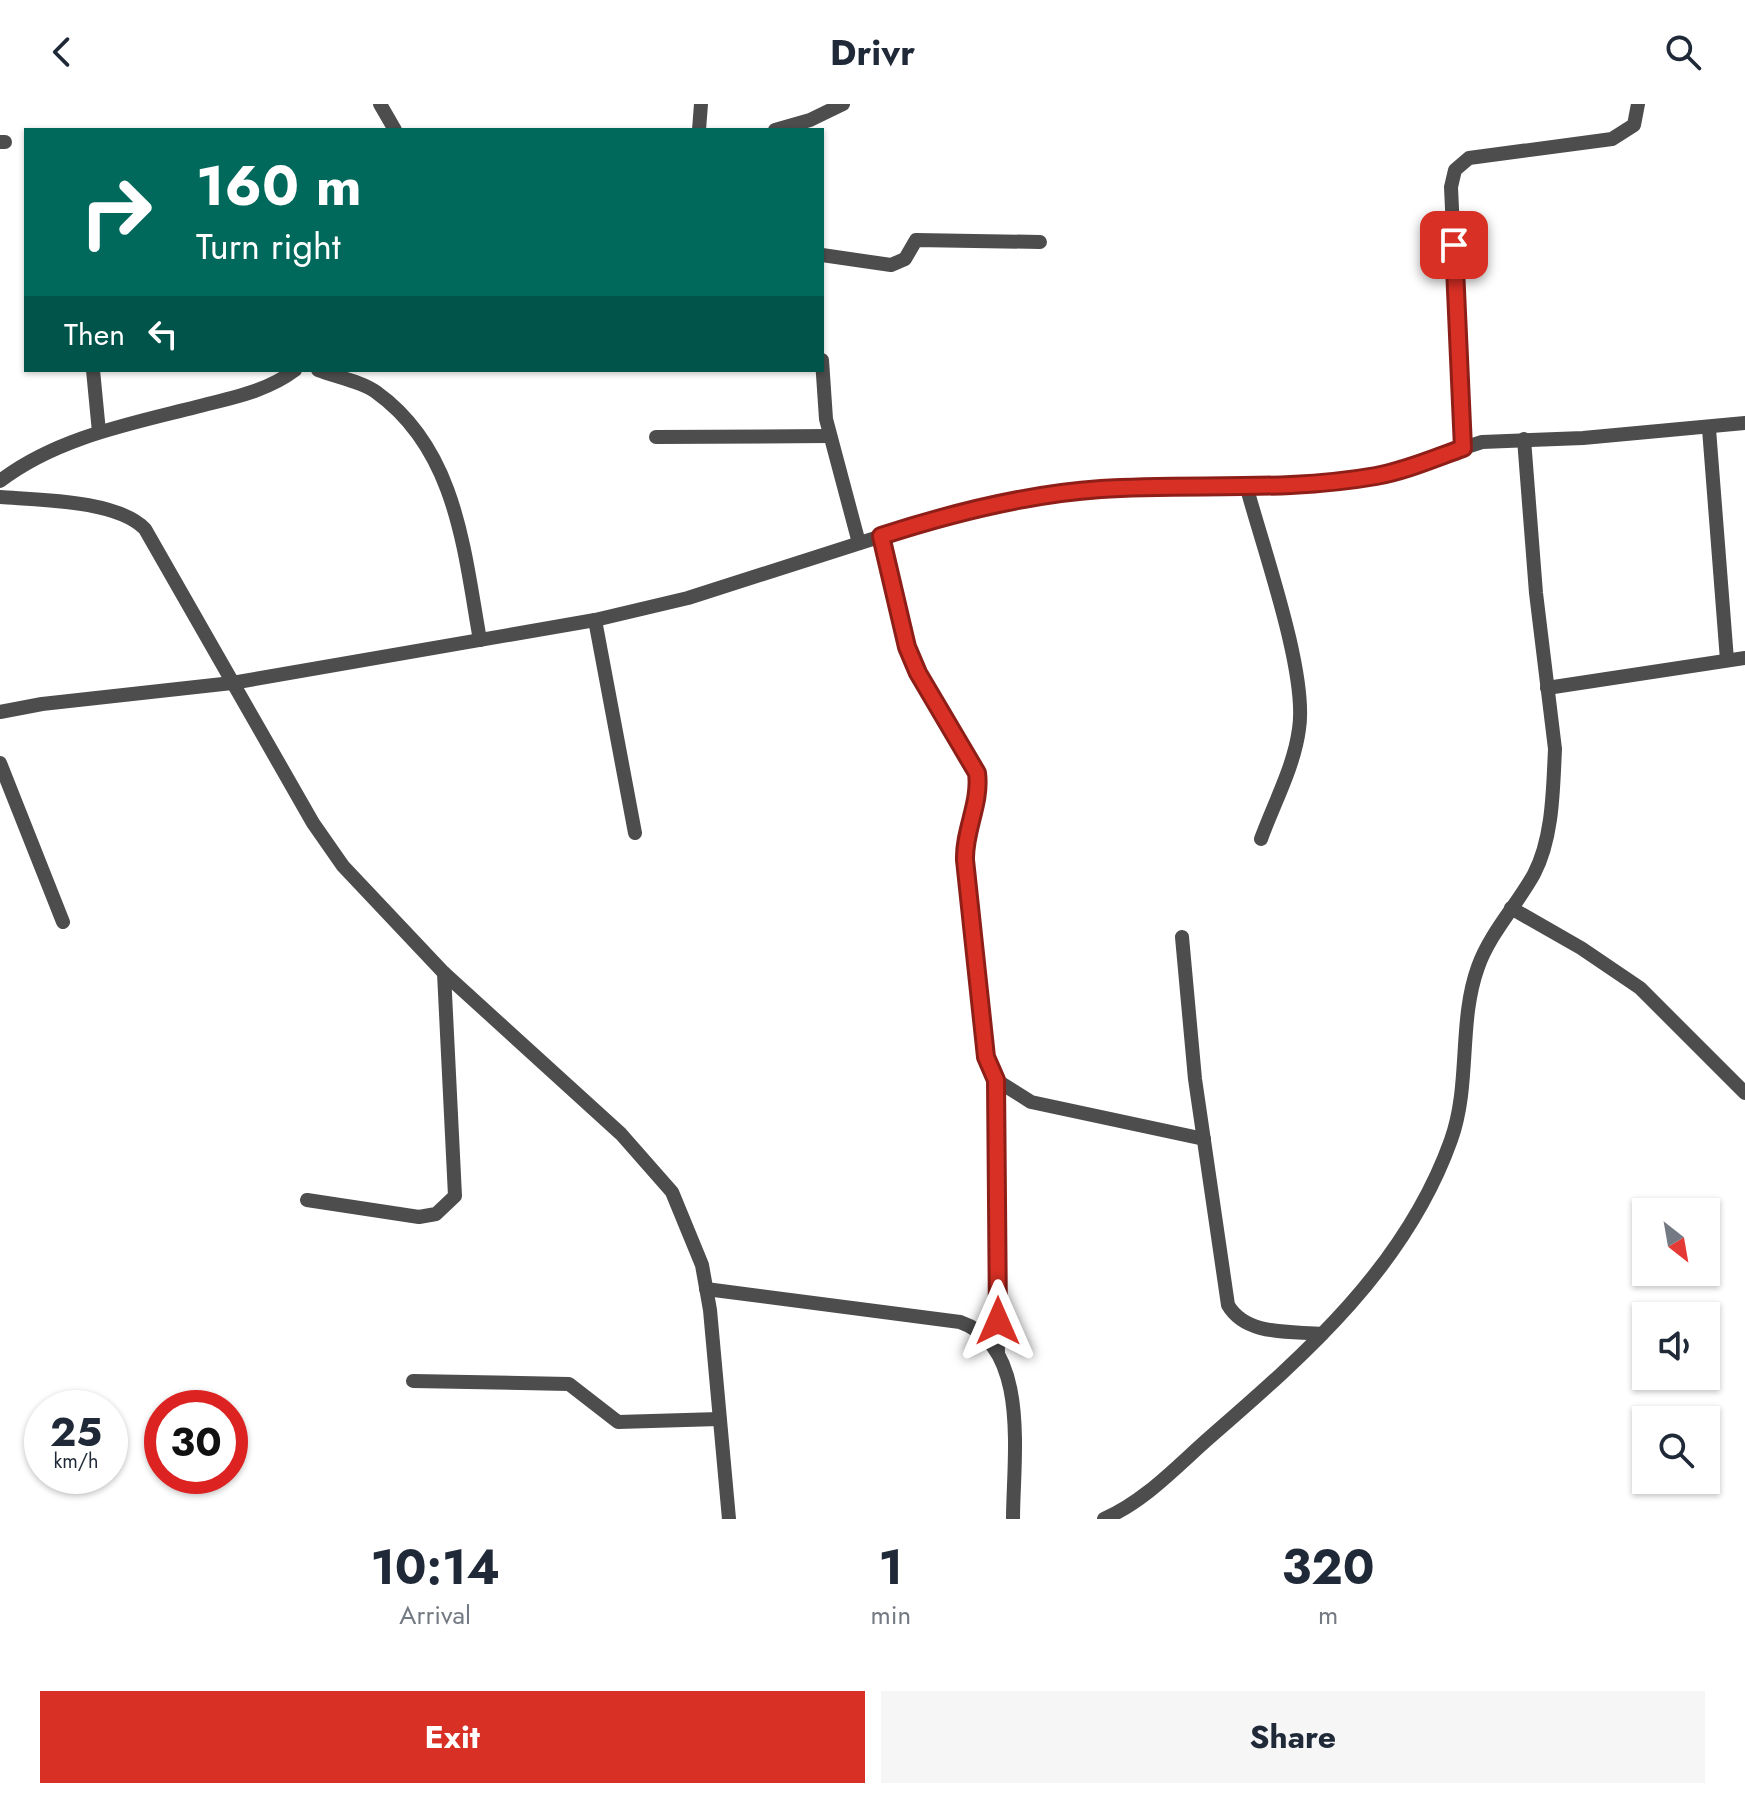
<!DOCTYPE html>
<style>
:root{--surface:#fff;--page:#f6f6f7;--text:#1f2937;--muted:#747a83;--accent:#d93025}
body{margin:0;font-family:Jost,sans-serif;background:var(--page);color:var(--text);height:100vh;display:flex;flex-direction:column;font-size:30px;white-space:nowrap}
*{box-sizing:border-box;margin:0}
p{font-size:26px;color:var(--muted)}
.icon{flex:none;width:44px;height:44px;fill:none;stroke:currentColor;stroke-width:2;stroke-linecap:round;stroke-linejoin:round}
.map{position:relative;height:1415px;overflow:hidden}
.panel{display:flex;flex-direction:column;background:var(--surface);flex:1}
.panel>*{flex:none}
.banner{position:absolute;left:24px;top:24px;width:800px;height:244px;border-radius:0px;box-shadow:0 2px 6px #0004;background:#00695c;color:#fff;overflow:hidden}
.needle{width:52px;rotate:149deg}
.controls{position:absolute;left:1632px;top:1094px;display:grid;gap:16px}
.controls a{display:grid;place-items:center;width:88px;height:88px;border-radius:0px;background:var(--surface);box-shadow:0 2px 6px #0004;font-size:40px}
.speed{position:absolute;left:24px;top:1286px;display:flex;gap:16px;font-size:40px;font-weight:700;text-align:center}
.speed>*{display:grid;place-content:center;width:104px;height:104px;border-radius:50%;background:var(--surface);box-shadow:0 2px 6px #0004;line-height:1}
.speed small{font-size:20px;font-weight:400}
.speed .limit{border:12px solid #d22;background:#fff;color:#111}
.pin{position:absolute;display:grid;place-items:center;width:68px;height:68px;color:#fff;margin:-34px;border-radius:16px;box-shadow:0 4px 12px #0006}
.me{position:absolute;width:88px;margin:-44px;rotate:0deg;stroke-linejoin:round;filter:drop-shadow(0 0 6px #0008)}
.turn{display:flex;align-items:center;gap:28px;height:168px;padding:0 40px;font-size:36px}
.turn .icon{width:104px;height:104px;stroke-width:2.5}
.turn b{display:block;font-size:56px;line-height:68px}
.then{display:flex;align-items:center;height:76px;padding:0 40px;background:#0003;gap:16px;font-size:30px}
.eta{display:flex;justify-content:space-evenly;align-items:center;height:136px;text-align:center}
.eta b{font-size:48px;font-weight:700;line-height:56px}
.cta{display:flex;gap:16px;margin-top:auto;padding:16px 40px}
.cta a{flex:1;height:92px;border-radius:0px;background:var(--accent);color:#fff;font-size:32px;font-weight:700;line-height:92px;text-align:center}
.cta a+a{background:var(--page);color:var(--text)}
header{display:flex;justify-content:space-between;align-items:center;height:104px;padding:0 40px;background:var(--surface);font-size:36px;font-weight:700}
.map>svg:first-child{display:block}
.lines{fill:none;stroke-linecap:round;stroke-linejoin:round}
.minor{stroke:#4d4d4d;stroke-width:14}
.route-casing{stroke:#8d1f18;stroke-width:20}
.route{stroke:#d93025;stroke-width:14}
</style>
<header><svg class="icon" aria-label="back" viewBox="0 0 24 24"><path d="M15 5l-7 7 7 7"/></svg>Drivr<svg class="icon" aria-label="search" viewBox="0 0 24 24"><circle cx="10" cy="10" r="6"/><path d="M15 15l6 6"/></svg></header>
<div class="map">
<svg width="1745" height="1415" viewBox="0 0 1745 1415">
<rect width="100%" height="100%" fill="#fff"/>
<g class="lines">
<!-- minor -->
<g class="minor">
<path d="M380,0L395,26"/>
<path d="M699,26L701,0"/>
<path d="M775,26L810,16L843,0"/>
<path d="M0,38H5"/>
<path d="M822,151L891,161L905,155L916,136L1040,138"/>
<path d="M822,256L826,315L859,439"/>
<path d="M93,266L99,328"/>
<path d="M318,266C336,273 361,277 376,288C457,346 464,447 480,536"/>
<path d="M1709,325L1727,556"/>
<path d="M656,333L829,332"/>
<path d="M1463,344L1451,83L1455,66L1469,54L1612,35L1634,21L1638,0"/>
<path d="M0,377C56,334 129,320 196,303C230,294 266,288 295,266"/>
<path d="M1246,381C1262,441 1308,569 1299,625C1294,663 1274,699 1261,735"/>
<path d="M0,393C40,396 117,396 145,425L313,719L343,762L444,869L621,1030L672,1088L702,1161L710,1206L729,1415"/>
<path d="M881,432C891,477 898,525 917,567C931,596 972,648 978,673C983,700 965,729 965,756L986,953L996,976L1031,998L1204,1035"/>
<path d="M595,516L635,729"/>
<path d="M1547,584L1745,554"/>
<path d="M0,608L42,600L232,579L595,516L688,494L935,415L1033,393L1101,385L1327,379L1380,371L1482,338L1583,334L1745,319"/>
<path d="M0,659L63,818"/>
<path d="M1511,804L1581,844L1640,884L1745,989"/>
<path d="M1182,833L1195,975L1228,1201C1246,1232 1290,1227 1322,1230"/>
<path d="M996,976L998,1247"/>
<path d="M307,1096L419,1113L436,1110L455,1092L444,869"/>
<path d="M706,1185L960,1218C1031,1242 1013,1355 1013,1415"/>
<path d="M413,1277L569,1280L618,1318L719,1315"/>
<path d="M1104,1415C1145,1397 1176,1363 1209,1334C1307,1249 1406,1162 1451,1036C1471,980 1458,918 1478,863C1490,829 1517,801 1534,770C1553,734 1553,685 1555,645L1536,489L1524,335"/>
</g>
</g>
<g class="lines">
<defs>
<path id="route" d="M998,1217L996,976L986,953L965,756C964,726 981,699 977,669L918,569L907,543L881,432C952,409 1026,390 1101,385C1193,379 1286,388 1376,372C1405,367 1435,354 1463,344L1454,141"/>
</defs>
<!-- route casing -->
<use href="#route" class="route-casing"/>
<!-- route -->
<use href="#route" class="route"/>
</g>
</svg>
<div class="controls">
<a><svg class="needle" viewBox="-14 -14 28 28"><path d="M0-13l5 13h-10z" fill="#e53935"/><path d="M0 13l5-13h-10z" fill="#747a83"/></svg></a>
<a><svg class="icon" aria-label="sound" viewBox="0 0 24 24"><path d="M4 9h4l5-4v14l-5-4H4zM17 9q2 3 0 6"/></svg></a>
<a><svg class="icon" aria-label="search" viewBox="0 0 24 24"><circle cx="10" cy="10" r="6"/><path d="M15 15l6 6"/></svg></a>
</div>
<div class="speed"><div>25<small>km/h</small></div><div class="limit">30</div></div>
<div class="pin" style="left:1454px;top:141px;background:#d93025"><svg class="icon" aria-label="arrive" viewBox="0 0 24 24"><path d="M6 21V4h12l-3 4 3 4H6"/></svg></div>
<svg class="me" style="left:998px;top:1217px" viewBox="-20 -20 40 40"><path d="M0-17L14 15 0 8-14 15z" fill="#d93025" stroke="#fff" stroke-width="4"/></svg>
<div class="banner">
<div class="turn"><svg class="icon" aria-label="right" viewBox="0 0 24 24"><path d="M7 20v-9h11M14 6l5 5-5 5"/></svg><div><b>160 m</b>Turn right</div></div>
<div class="then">Then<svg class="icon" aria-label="left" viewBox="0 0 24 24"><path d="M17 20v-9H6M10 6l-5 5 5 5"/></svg></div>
</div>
</div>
<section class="panel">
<div class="eta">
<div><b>10:14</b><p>Arrival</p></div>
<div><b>1</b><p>min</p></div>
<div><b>320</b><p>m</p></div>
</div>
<div class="cta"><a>Exit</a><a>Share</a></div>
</section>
